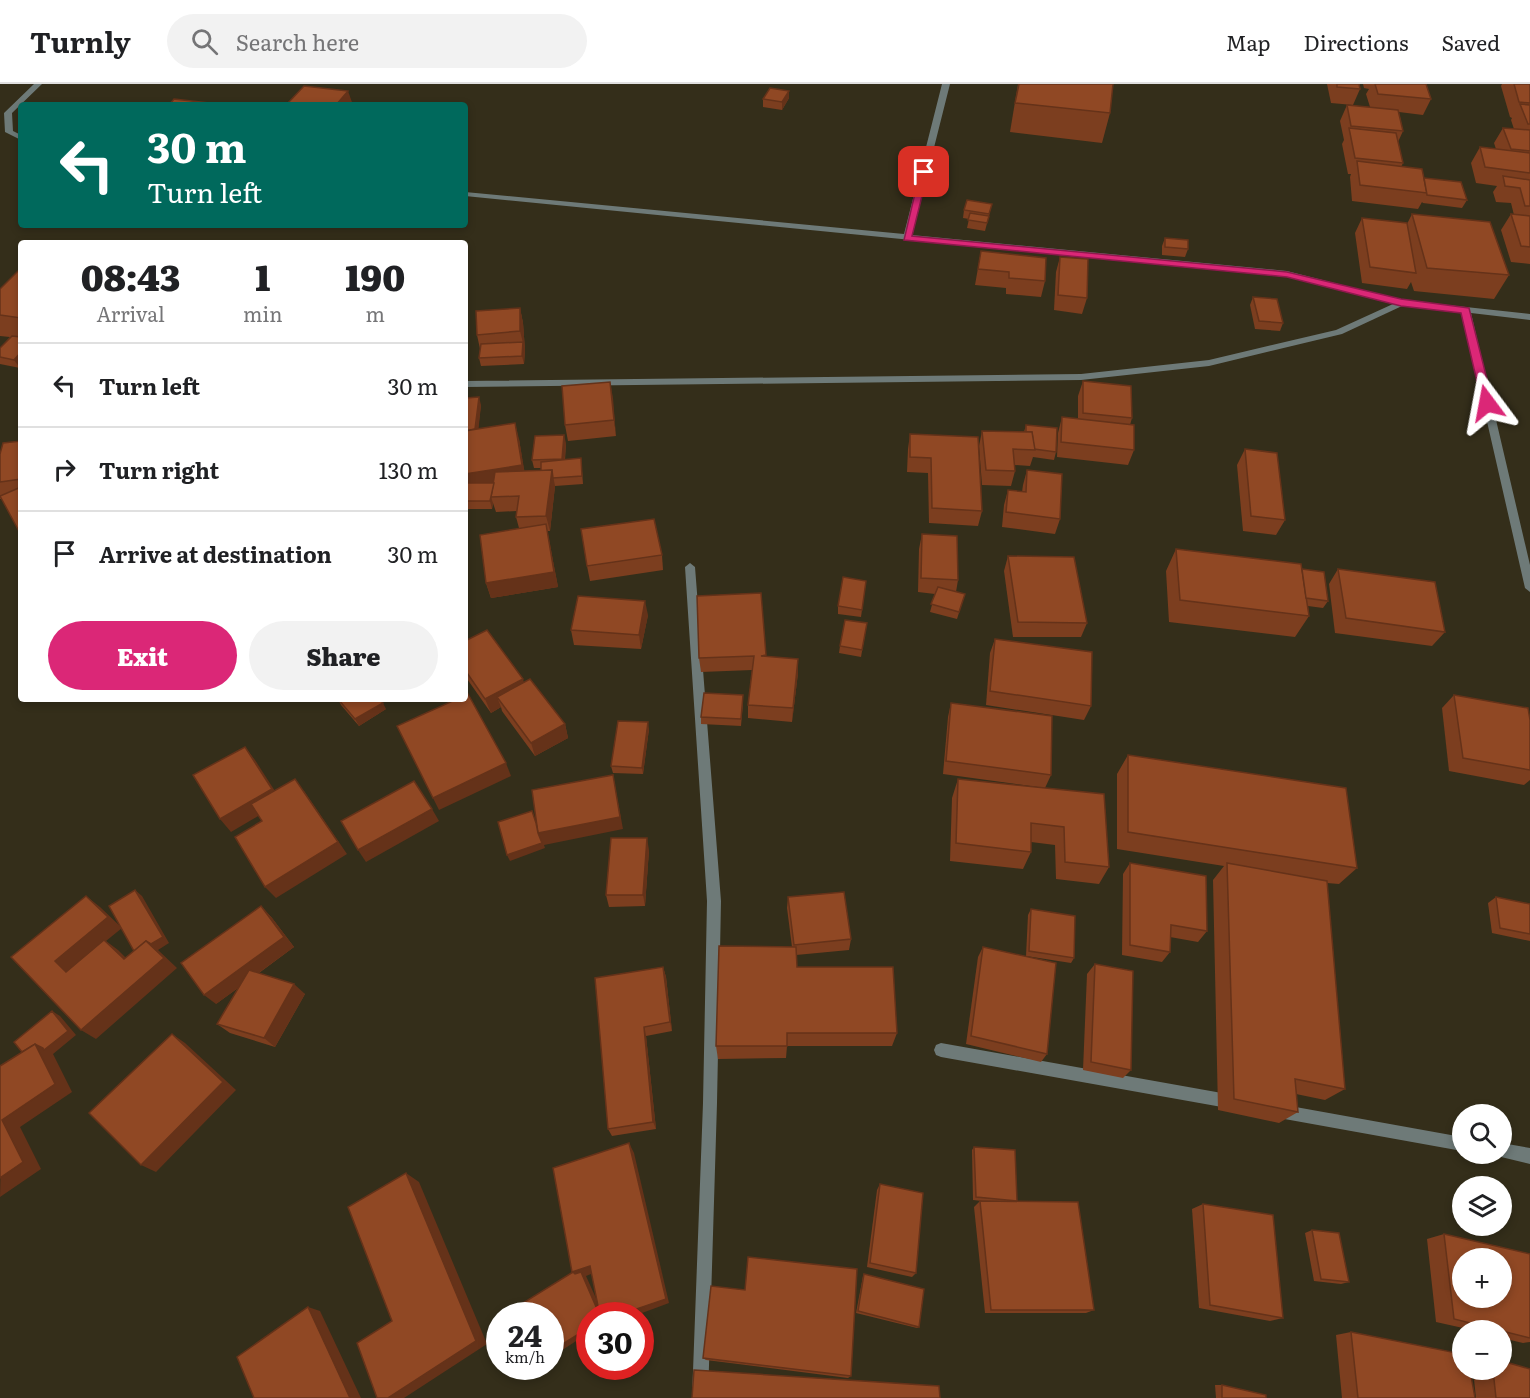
<!DOCTYPE html>
<meta charset="utf-8">
<style>
:root{--surface:#fff;--page:#f2f2f2;--text:#202124;--muted:#757577;--line:#e0e0e0;--accent:#db2777}
body{margin:0;font-family:Literata,serif;background:var(--page);color:var(--text);height:100vh;display:flex;flex-direction:column;font-size:22px;white-space:nowrap}
*{box-sizing:border-box;margin:0}
p{font-size:20px;color:var(--muted)}
.icon{flex:none;width:33px;height:33px;fill:none;stroke:currentColor;stroke-width:2;stroke-linecap:round;stroke-linejoin:round}
.map{position:relative;flex:1;overflow:hidden}
.drawer{position:absolute;left:18px;top:156px;width:450px;height:462px;display:flex;flex-direction:column;background:var(--surface);border-radius:6px;box-shadow:0 3px 9px #0003}
.drawer>*{flex:none}
.top-card{position:absolute;left:18px;top:18px;width:450px;height:126px;border-radius:6px;box-shadow:0 3px 9px #0003;background:#00695c;color:#fff;overflow:hidden}
.tools{position:absolute;left:1452px;top:1020px;display:grid;gap:12px}
.tools a{display:grid;place-items:center;width:60px;height:60px;border-radius:50%;background:var(--surface);box-shadow:0 3px 9px #0003;font-size:30px}
.speed{position:absolute;left:486px;top:1218px;display:flex;gap:12px;font-size:30px;font-weight:700;text-align:center}
.speed>*{display:grid;place-content:center;width:78px;height:78px;border-radius:50%;background:var(--surface);box-shadow:0 3px 9px #0003;line-height:1}
.speed small{font-size:15px;font-weight:400}
.speed .limit{border:9px solid #d22;background:#fff;color:#111}
.pin{position:absolute;display:grid;place-items:center;width:51px;height:51px;color:#fff;margin:-26px;border-radius:12px;box-shadow:0 3px 9px #0006}
.me{position:absolute;width:66px;margin:-33px;rotate:347deg;stroke-linejoin:round;filter:drop-shadow(0 0 4px #0008)}
.turn{display:flex;align-items:center;gap:21px;height:126px;padding:0 30px;font-size:27px}
.turn .icon{width:78px;height:78px;stroke-width:2.5}
.turn b{display:block;font-size:42px;line-height:51px}
.eta{display:flex;justify-content:space-evenly;align-items:center;height:102px;text-align:center}
.eta b{font-size:36px;font-weight:800;line-height:42px}
.action{display:flex;gap:12px;margin-top:auto;padding:12px 30px}
.action a{flex:1;height:69px;border-radius:36px;background:var(--accent);color:#fff;font-size:24px;font-weight:800;line-height:69px;text-align:center}
.action a+a{background:var(--page);color:var(--text)}
ul{padding:0;list-style:none}
li{display:flex;align-items:center;gap:18px;height:84px;padding:0 30px;border-top:2px solid var(--line)}
li div{flex:1}
li b{display:block;font-size:22px}
li em{font-style:normal}
header{display:flex;align-items:center;gap:36px;box-sizing:border-box;height:84px;padding:0 30px;background:var(--surface);border-bottom:2px solid var(--line)}
header strong{font-size:28px}
nav{display:flex;gap:33px;margin-inline-start:auto;font-size:21px}
.search{width:420px;height:54px;background:var(--page);display:flex;align-items:center;gap:15px;box-sizing:border-box;padding:0 21px;border-radius:33px;color:var(--muted);font-size:22px}
.map>svg:first-child{display:block}
.lines{fill:none;stroke-linecap:round;stroke-linejoin:round}
.minor{fill:#6e7a78;fill-rule:evenodd}
.wall{fill:#7c3e1f}
.shaded-wall{fill:#653219}
.building{fill:#904824;stroke:#653219;stroke-width:1.5;fill-rule:evenodd}
.route{fill:#db2777;stroke:#8e194d;stroke-width:1.5}
</style>
<header>
<strong>Turnly</strong>
<div class="search"><svg class="icon" aria-label="search" viewBox="0 0 24 24"><circle cx="10" cy="10" r="6"/><path d="M15 15l6 6"/></svg>Search here</div>
<nav><a>Map</a><a>Directions</a><a>Saved</a></nav>
</header>
<div class="map">
<svg width="1530" height="1314" viewBox="0 0 1530 1314">
<rect width="100%" height="100%" fill="#342e1a"/>
<g class="lines">
<!-- minor -->
<g class="minor">
<path d="M34,0H42L12,29L13,47L21,51V56L5,48L4,29Z"/>
<path d="M942,0H950L912,151L1287,187L1401,216L1530,230V236L1471,229L1530,481V508L1525,504L1462,228L1402,222L1342,250L1209,282L1081,296L465,303V297L1081,290L1209,276L1336,246L1393,220L1287,193L465,112V108L904,150Z"/>
<path d="M690,479L695,483L721,817L717,1019L708,1314H692L703,1019L707,817L685,483Z"/>
<path d="M941,959L1233,1011L1238,1013L1240,1018L1238,1023L1233,1025L941,973L936,971L934,966L936,961Z"/>
<path d="M1279,1020L1462,1053V1067L1279,1034L1274,1032L1272,1027L1274,1022Z"/>
<path d="M1502,1059L1530,1064V1080L1497,1072L1496,1070H1502Z"/>
</g>
</g>
<!-- wall -->
<g class="wall">
<path d="M1018,0L1110,29L1102,59L1010,48Z"/>
<path d="M1327,0H1359L1360,5L1353,21L1331,19Z"/>
<path d="M1363,0H1426L1431,15L1423,31L1399,28L1403,47L1398,58L1403,79L1401,83L1467,116L1462,124L1423,119L1422,118L1418,125L1352,117L1350,93L1351,90H1348L1342,60L1344,56L1340,37L1347,21L1370,23L1366,10L1369,5L1364,4Z"/>
<path d="M1502,0H1530V180L1511,178L1501,146L1511,130L1514,131L1511,119L1496,118L1493,108L1497,102L1476,99L1471,79L1480,63L1496,65L1494,59L1503,44L1514,45L1511,36L1512,34L1510,33L1501,2Z"/>
<path d="M789,7V14L782,26L763,23V15Z"/>
<path d="M992,120L985,147L967,144L969,135L963,134L964,126Z"/>
<path d="M1412,130L1509,191L1494,215L1414,207L1411,198L1407,205L1362,199L1355,149L1362,134L1407,140Z"/>
<path d="M1165,154L1188,165L1185,173L1162,171V162Z"/>
<path d="M981,167L1045,197L1041,213L1006,210V204L975,201Z"/>
<path d="M1060,173L1087,214L1082,230L1054,226L1056,188Z"/>
<path d="M21,184V282L20,284L0,280V264L10,253L0,252V205Z"/>
<path d="M1253,213L1283,239L1280,247L1255,245L1250,221Z"/>
<path d="M520,224L523,239L525,266L524,280L481,282L479,274L480,265L477,251Z"/>
<path d="M1083,297L1132,334L1130,341L1134,366L1128,381L1057,373L1058,349L1062,333L1078,335V312Z"/>
<path d="M610,298L616,352L568,357L565,341Z"/>
<path d="M465,314L481,321L478,345L519,355L524,387H541V384H534L532,376L566,359L565,376L581,374L583,400L555,402L550,447H547L558,503L491,514L486,499L519,444L516,433L517,427L496,428L493,419L492,425H465Z"/>
<path d="M1026,341L1056,368L1054,376L1033,373L1030,382L1015,381V387L1011,402L982,401L979,362L982,347L1024,348Z"/>
<path d="M910,350L982,427L978,442L929,439L928,389L907,388L908,365Z"/>
<path d="M21,357V451L2,415H0V370Z"/>
<path d="M1245,365L1285,436L1276,451L1243,447L1237,381Z"/>
<path d="M1027,386L1060,435L1055,450L1002,443L1004,421L1008,406L1022,408L1023,401Z"/>
<path d="M922,450L958,496L956,508L965,510L957,535L930,528L935,510L918,508L919,465Z"/>
<path d="M1176,465L1302,485L1328,517L1323,524L1308,522L1309,532L1295,553L1169,538L1166,487Z"/>
<path d="M662,471L663,486L590,497L587,482Z"/>
<path d="M1008,472L1087,539L1081,553H1013L1004,487Z"/>
<path d="M1338,485L1445,548L1432,562L1335,549L1329,500Z"/>
<path d="M866,497L861,533L838,530V522Z"/>
<path d="M761,509L766,573L798,575V589L792,638L748,634V621L752,586L701,588L699,574Z"/>
<path d="M648,531L641,565L574,561L571,546Z"/>
<path d="M867,539L861,573L839,569L840,562Z"/>
<path d="M995,555L1091,622L1084,636L986,621L990,569Z"/>
<path d="M465,557L524,599L565,640L568,654L535,672L502,627L501,623L491,629L465,592Z"/>
<path d="M1454,611L1530,636V696L1524,701L1449,687L1442,624Z"/>
<path d="M338,615L386,625L359,642L341,621Z"/>
<path d="M743,618L741,642L701,640V633Z"/>
<path d="M951,619L1051,691L1045,704L943,690L948,633Z"/>
<path d="M649,645L643,690L613,689L611,682Z"/>
<path d="M1128,671L1357,784L1339,800L1327,799L1345,1005L1325,1016L1296,1010L1298,1028L1279,1039L1218,1026L1213,796L1224,782L1117,765V690Z"/>
<path d="M958,695L1104,710L1109,783L1099,800L1056,795L1055,761L1031,758V768L1023,785L950,777L952,714Z"/>
<path d="M649,766L645,822L609,823L606,811Z"/>
<path d="M1130,779L1207,847L1198,858L1170,853V868L1162,878L1122,871L1123,790Z"/>
<path d="M788,813L851,855L849,866L796,871L797,883L897,949L892,962H787L786,974L718,975L716,962L792,863L787,824Z"/>
<path d="M1496,813L1530,820V857L1492,849L1488,819Z"/>
<path d="M261,822L272,834L294,863L259,889L305,910L275,963L230,949L217,940L238,904L216,920Z"/>
<path d="M1031,825L1074,874L1071,879L1026,872L1028,831Z"/>
<path d="M983,863L1047,970L1041,978L966,960L978,873Z"/>
<path d="M1095,880L1131,986L1123,994L1083,986L1087,890Z"/>
<path d="M663,883L666,893L672,947L646,952L656,1045L612,1052L608,1045Z"/>
<path d="M974,1063L1017,1117L1016,1118L1094,1226L1086,1229H985L974,1123L980,1117L992,1118L973,1116L972,1066Z"/>
<path d="M880,1100L916,1189L912,1193L867,1183L877,1106Z"/>
<path d="M1203,1120L1283,1234L1270,1237L1199,1224L1192,1125Z"/>
<path d="M1312,1146L1349,1198L1341,1200L1314,1197L1305,1149Z"/>
<path d="M1444,1150L1530,1170V1258L1523,1259L1502,1254V1246H1472L1436,1238L1427,1155Z"/>
<path d="M864,1190L919,1243L917,1244L856,1229L863,1192Z"/>
<path d="M1351,1248L1475,1314H1342L1336,1251Z"/>
<path d="M703,1274L851,1292L848,1294L706,1276Z"/>
<path d="M1473,1286H1502L1530,1314H1476Z"/>
<path d="M1215,1301H1222L1266,1314H1216Z"/>
</g>
<!-- shaded-wall -->
<g class="shaded-wall">
<path d="M348,7L353,21H336Z"/>
<path d="M789,7V14L782,26V18Z"/>
<path d="M520,224L523,239L525,266L524,280L522,272L523,259L520,247Z"/>
<path d="M21,268V282L20,284L14,276Z"/>
<path d="M610,298L613,314L616,352L614,336Z"/>
<path d="M479,313L481,321L477,359L475,352Z"/>
<path d="M515,339L519,355L526,396L491,413L493,419L492,425L490,417L465,406V390Z"/>
<path d="M564,351L566,359L564,383L562,375Z"/>
<path d="M552,386L555,402L550,447L546,432Z"/>
<path d="M546,440L549,455L558,503L491,514L486,499Z"/>
<path d="M645,517L648,531L641,565L639,551Z"/>
<path d="M798,575V589L792,638L793,624Z"/>
<path d="M523,595L527,609L497,613L501,623L491,629L485,615Z"/>
<path d="M383,619L386,625L359,642L355,635Z"/>
<path d="M648,638L649,645L643,690L642,684Z"/>
<path d="M565,640L568,654L535,672L531,659Z"/>
<path d="M245,663L255,676L282,718L231,748L220,735Z"/>
<path d="M506,679L511,692L439,726L433,714Z"/>
<path d="M613,691L623,745L544,761L545,764L510,777L507,771L538,749H540Z"/>
<path d="M304,707L347,770L276,814L265,803Z"/>
<path d="M432,725L439,737L366,778L358,766Z"/>
<path d="M647,754L649,766L645,822L643,811Z"/>
<path d="M135,806L142,812L169,859L158,866L177,884L96,955L81,946L146,857Z"/>
<path d="M86,812L100,823L122,844L106,857L118,866L138,886L66,888L55,877Z"/>
<path d="M261,822L272,834L294,863L216,920L204,911Z"/>
<path d="M663,883L666,893L672,947L670,938Z"/>
<path d="M294,900L305,910L275,963L264,954Z"/>
<path d="M52,927L60,932L76,951L53,970L72,1008L20,1043L41,1085L0,1113L2,1036L35,960Z"/>
<path d="M644,943L646,952L656,1045L653,1038Z"/>
<path d="M172,950L185,959L236,1006L156,1088L141,1081Z"/>
<path d="M629,1059L634,1069L669,1219L634,1232H616Z"/>
<path d="M406,1089L419,1098L487,1260L404,1314H388Z"/>
<path d="M590,1182L596,1188L586,1192L604,1232H601L580,1194L572,1188Z"/>
<path d="M308,1223L320,1227L361,1314H350Z"/>
<path d="M590,1243V1248L550,1274V1268Z"/>
<path d="M528,1282H537L521,1293L514,1291Z"/>
</g>
<!-- building -->
<g class="building">
<path d="M1019,0H1113L1110,29L1015,19Z"/>
<path d="M1337,0H1359L1360,5L1337,3Z"/>
<path d="M1375,0H1426L1431,15L1378,10Z"/>
<path d="M1514,0H1530V19L1519,18Z"/>
<path d="M304,2L348,7L336,21H300L288,19Z"/>
<path d="M770,4L789,7L782,18L763,15Z"/>
<path d="M174,15L227,21H169Z"/>
<path d="M1520,20L1530,21V40H1528Z"/>
<path d="M1347,21L1398,26L1403,47L1351,42Z"/>
<path d="M1349,44L1396,49L1403,79L1355,74Z"/>
<path d="M1503,44L1530,46V67L1511,65Z"/>
<path d="M1480,63L1530,69V89L1485,83Z"/>
<path d="M1357,77L1422,85L1427,109L1360,101Z"/>
<path d="M1503,92L1530,96V122H1525L1520,104L1505,102Z"/>
<path d="M1424,94L1461,98L1467,116L1427,111Z"/>
<path d="M967,116L992,120L989,130L964,126Z"/>
<path d="M970,129L989,132L987,139L968,136Z"/>
<path d="M1412,130L1490,138L1509,191L1427,184Z"/>
<path d="M1511,130L1530,132V163L1521,162Z"/>
<path d="M1362,134L1407,139L1416,189L1370,183Z"/>
<path d="M1165,154L1188,156V165L1165,163Z"/>
<path d="M981,167L1046,174L1045,197L1009,194V188L978,185Z"/>
<path d="M1060,173L1088,175L1087,214L1058,211Z"/>
<path d="M21,184V234L0,231V205Z"/>
<path d="M1253,213L1277,215L1283,239L1259,237Z"/>
<path d="M520,224V247L477,251L476,227Z"/>
<path d="M12,252L21,253V268L14,276L0,273V264Z"/>
<path d="M523,258L522,272L479,274L481,260Z"/>
<path d="M1083,297L1131,302L1132,334L1083,329Z"/>
<path d="M610,298L614,336L565,341L562,302Z"/>
<path d="M479,313L475,345L465,347V314Z"/>
<path d="M1062,333L1134,341V366L1061,358Z"/>
<path d="M515,339L522,381L465,390V347Z"/>
<path d="M1026,341L1057,344L1056,368L1034,365L1032,348H1026Z"/>
<path d="M982,347L1032,348L1035,366L1013,365L1015,387L986,386Z"/>
<path d="M910,350L978,353L982,427L932,424L931,374L910,373Z"/>
<path d="M564,351L562,375L532,376L535,352Z"/>
<path d="M21,357V395L0,398V370L3,359Z"/>
<path d="M1245,365L1277,369L1285,436L1251,432Z"/>
<path d="M581,374L582,392L553,394L552,386L541,387V378Z"/>
<path d="M552,386L546,432L516,433L519,412L491,413L495,388Z"/>
<path d="M1027,386L1062,390L1060,435L1006,428L1008,406L1026,408Z"/>
<path d="M466,399H494L490,417H465V404Z"/>
<path d="M21,403V451L0,412Z"/>
<path d="M654,435L662,471L587,482L581,445Z"/>
<path d="M546,440L554,488L486,499L480,451Z"/>
<path d="M922,450L957,452L958,496L921,494Z"/>
<path d="M1176,465L1301,480L1309,532L1180,516Z"/>
<path d="M1008,472L1074,473L1087,539L1018,538Z"/>
<path d="M1302,485L1324,488L1328,517L1306,514Z"/>
<path d="M1338,485L1435,498L1445,548L1346,534Z"/>
<path d="M843,493L866,497L862,526L838,522Z"/>
<path d="M938,503L965,510L959,528L931,520Z"/>
<path d="M761,509L766,571L761,572L798,575L793,624L748,621L754,572L699,574L697,512Z"/>
<path d="M578,512L645,517L639,551L571,546Z"/>
<path d="M845,536L867,539L862,566L840,562Z"/>
<path d="M487,546L523,595L485,615L465,586V557Z"/>
<path d="M995,555L1092,568L1091,622L990,607Z"/>
<path d="M530,595L565,640L531,659L497,613Z"/>
<path d="M704,609L743,611L741,635L701,633Z"/>
<path d="M468,610L506,679L433,714L397,642L457,615H465V611Z"/>
<path d="M1454,611L1528,624L1530,636V686L1463,674Z"/>
<path d="M338,615H379L383,619L355,635Z"/>
<path d="M951,619L1052,632L1051,691L946,677Z"/>
<path d="M618,637L648,638L642,684L611,682Z"/>
<path d="M245,663L272,705L220,735L193,691Z"/>
<path d="M1128,671L1346,704L1357,784L1128,748Z"/>
<path d="M613,691L620,733L538,749L532,706Z"/>
<path d="M295,695L338,758L265,803L235,753L262,737L251,720Z"/>
<path d="M958,695L1104,710L1109,783L1065,778L1064,743L1031,739V768L956,759Z"/>
<path d="M414,697L432,725L358,766L341,737Z"/>
<path d="M532,727L536,739L538,749L542,759L507,771L498,738Z"/>
<path d="M611,754H647L643,811H606Z"/>
<path d="M1130,779L1206,792L1207,847L1171,841L1170,868L1130,861Z"/>
<path d="M1227,779L1327,797L1345,1005L1295,995L1298,1028L1234,1015Z"/>
<path d="M135,806L163,853L151,860L146,857L134,867L109,822Z"/>
<path d="M844,808L851,855L794,861L788,813Z"/>
<path d="M86,812L108,833L55,877L66,888L104,856L124,875L146,857L164,874L81,946L11,873Z"/>
<path d="M1496,813L1530,820V850L1500,844Z"/>
<path d="M261,822L284,853L204,911L181,879Z"/>
<path d="M1031,825L1075,832L1074,874L1029,867Z"/>
<path d="M719,862L796,863L797,883H893L897,949H787V962H716Z"/>
<path d="M983,863L1056,879L1047,970L971,952Z"/>
<path d="M1095,880L1133,887L1131,986L1091,978Z"/>
<path d="M663,883L670,938L644,943L653,1038L608,1045L595,894Z"/>
<path d="M249,886L294,900L264,954L217,940Z"/>
<path d="M52,927L68,947L44,966L43,964L35,960L22,968L14,958Z"/>
<path d="M172,950L223,998L141,1081L89,1029Z"/>
<path d="M35,960L55,1000L2,1036L23,1078L0,1094V982Z"/>
<path d="M629,1059L666,1215L616,1232H600L590,1182L572,1188L553,1084Z"/>
<path d="M974,1063L1015,1066L1017,1117L976,1113Z"/>
<path d="M406,1089L476,1257L388,1314H377L357,1259L392,1237L348,1123Z"/>
<path d="M880,1100L923,1109L916,1189L870,1179Z"/>
<path d="M980,1117L1078,1118L1094,1226H991Z"/>
<path d="M1203,1120L1273,1131L1283,1234L1210,1221Z"/>
<path d="M1312,1146L1339,1149L1349,1198L1321,1195Z"/>
<path d="M1444,1150L1530,1170V1254L1454,1235ZM1462,1174H1502V1214H1462Z"/>
<path d="M748,1173L857,1185L851,1292L703,1274L711,1202L745,1206Z"/>
<path d="M573,1188L575,1190L581,1188L600,1232H590V1243L550,1268V1232H502Z"/>
<path d="M864,1190L924,1205L919,1243L858,1227Z"/>
<path d="M308,1223L350,1314H254L237,1273Z"/>
<path d="M500,1233V1253L493,1237Z"/>
<path d="M1351,1248L1462,1270V1286H1470L1475,1314H1358Z"/>
<path d="M1502,1277L1530,1285V1314H1496L1493,1286H1502Z"/>
<path d="M511,1282H528L514,1291Z"/>
<path d="M694,1286L939,1302L940,1314H692Z"/>
<path d="M1222,1301L1266,1311V1314H1222Z"/>
</g>
<!-- route -->
<path class="route" d="M924,85L928,88L912,152L1287,188L1401,215L1469,224L1493,319L1487,323L1482,319L1461,229L1401,222L1287,193L904,156L920,88Z"/>
</svg>
<div class="tools">
<a><svg class="icon" aria-label="search" viewBox="0 0 24 24"><circle cx="10" cy="10" r="6"/><path d="M15 15l6 6"/></svg></a>
<a><svg class="icon" aria-label="layers" viewBox="0 0 24 24"><path d="M12 4l9 5-9 5-9-5zM3 14l9 5 9-5"/></svg></a>
<a>+</a>
<a>−</a>
</div>
<div class="speed"><div>24<small>km/h</small></div><div class="limit">30</div></div>
<div class="pin" style="left:924px;top:88px;background:#d93025"><svg class="icon" aria-label="arrive" viewBox="0 0 24 24"><path d="M6 21V4h12l-3 4 3 4H6"/></svg></div>
<svg class="me" style="left:1487px;top:319px" viewBox="-20 -20 40 40"><path d="M0-17L14 15 0 8-14 15z" fill="#db2777" stroke="#fff" stroke-width="4"/></svg>
<div class="top-card">
<div class="turn"><svg class="icon" aria-label="left" viewBox="0 0 24 24"><path d="M17 20v-9H6M10 6l-5 5 5 5"/></svg><div><b>30 m</b>Turn left</div></div>
</div>
<section class="drawer">
<div class="eta">
<div><b>08:43</b><p>Arrival</p></div>
<div><b>1</b><p>min</p></div>
<div><b>190</b><p>m</p></div>
</div>
<ul>
<li><svg class="icon" aria-label="left" viewBox="0 0 24 24"><path d="M17 20v-9H6M10 6l-5 5 5 5"/></svg><div><b>Turn left</b></div><em>30 m</em></li>
<li><svg class="icon" aria-label="right" viewBox="0 0 24 24"><path d="M7 20v-9h11M14 6l5 5-5 5"/></svg><div><b>Turn right</b></div><em>130 m</em></li>
<li><svg class="icon" aria-label="arrive" viewBox="0 0 24 24"><path d="M6 21V4h12l-3 4 3 4H6"/></svg><div><b>Arrive at destination</b></div><em>30 m</em></li>
</ul>
<div class="action"><a>Exit</a><a>Share</a></div>
</section>
</div>
